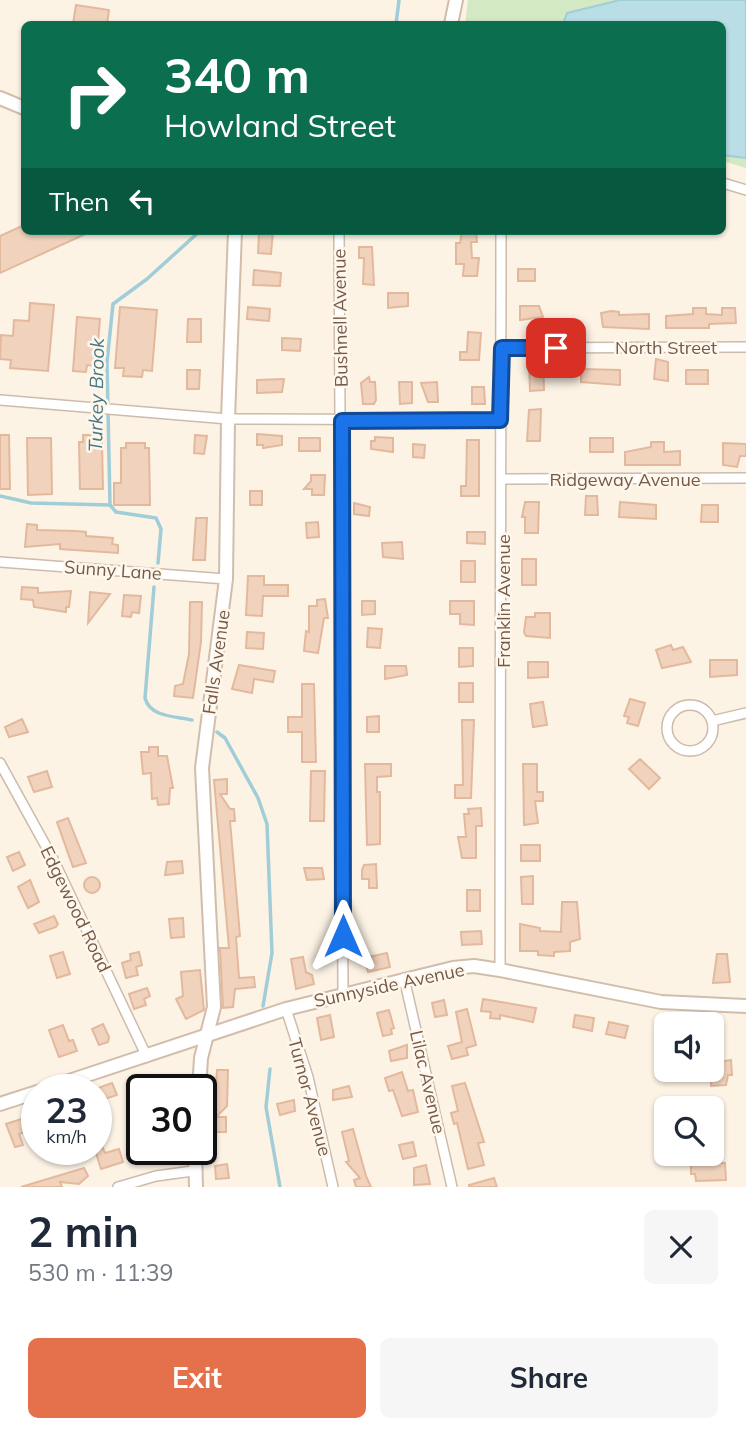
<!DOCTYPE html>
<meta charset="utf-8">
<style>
:root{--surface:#fff;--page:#f6f6f7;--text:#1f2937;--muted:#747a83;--accent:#e4714c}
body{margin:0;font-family:Mulish,sans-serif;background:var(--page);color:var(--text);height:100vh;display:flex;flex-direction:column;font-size:26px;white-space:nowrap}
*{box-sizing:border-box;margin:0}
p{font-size:23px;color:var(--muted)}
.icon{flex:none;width:38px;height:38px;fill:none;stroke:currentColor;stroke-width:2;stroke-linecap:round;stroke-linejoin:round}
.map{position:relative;height:1187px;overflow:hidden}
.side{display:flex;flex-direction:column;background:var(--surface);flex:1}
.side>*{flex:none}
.banner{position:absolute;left:21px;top:21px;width:705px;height:214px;border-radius:10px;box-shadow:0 2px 5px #0004;background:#0b6e4f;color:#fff;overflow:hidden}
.buttons{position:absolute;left:654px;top:1012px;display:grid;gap:14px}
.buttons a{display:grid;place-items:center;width:70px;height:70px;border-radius:10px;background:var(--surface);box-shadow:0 2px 5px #0004;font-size:35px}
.speed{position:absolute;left:21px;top:1074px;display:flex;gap:14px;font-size:35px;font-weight:700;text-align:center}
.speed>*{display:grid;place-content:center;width:91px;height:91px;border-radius:50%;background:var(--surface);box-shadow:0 2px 5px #0004;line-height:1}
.speed small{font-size:18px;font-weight:400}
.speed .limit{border:4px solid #111;border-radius:10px;background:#fff;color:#111}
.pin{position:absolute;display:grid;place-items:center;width:60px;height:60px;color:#fff;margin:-30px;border-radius:14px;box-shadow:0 4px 10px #0006}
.me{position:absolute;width:77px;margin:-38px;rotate:0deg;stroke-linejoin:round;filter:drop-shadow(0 0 5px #0008)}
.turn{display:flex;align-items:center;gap:24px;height:147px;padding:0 28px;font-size:32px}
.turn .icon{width:91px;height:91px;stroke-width:2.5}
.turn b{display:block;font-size:49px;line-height:60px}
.then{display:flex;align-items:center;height:66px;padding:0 28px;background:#0003;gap:14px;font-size:26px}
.round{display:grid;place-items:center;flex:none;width:74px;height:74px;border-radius:10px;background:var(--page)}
.headline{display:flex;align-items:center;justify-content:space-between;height:119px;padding:0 28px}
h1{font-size:42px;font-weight:700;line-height:52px}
.cta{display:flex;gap:14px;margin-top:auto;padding:14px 28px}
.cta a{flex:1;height:80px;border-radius:10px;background:var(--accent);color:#fff;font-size:28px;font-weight:700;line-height:80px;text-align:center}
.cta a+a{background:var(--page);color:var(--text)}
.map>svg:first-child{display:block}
.green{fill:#d2e9c3}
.water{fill:#b9dee5;stroke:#a0cdd7;stroke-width:2}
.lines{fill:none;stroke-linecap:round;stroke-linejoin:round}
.stream{stroke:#a0cdd7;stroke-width:3.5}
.building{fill:#f1d3bd;stroke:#e3b99d;stroke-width:2}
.street-casing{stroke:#cdbbab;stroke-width:12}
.secondary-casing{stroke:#d2bdab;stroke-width:16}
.street{stroke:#fff;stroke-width:9}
.secondary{stroke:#fff;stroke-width:12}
.route-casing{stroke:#114b97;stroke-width:18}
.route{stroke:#1a73e8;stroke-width:12}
.labels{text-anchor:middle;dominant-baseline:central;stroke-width:5;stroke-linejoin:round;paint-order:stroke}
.street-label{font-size:18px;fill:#745a4a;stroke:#fff7eb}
.water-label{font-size:19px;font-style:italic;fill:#447a87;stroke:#fff7eb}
</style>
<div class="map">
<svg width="746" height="1187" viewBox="0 0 746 1187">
<rect width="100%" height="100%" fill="#fcf3e5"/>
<!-- green -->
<path class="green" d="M468,0H746V168L723,161V24H465Z"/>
<!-- water -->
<path class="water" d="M620,0H746V158L723,155V24H563L567,13Z"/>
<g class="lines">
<!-- stream -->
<g class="stream">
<path d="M396,24L399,0"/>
<path d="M0,496L31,503L110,505"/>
<path d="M158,563L161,529L156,518L116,512L110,505L107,362L113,304L147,279L200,231"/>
<path d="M154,587L145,698C150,717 174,716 192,720"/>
<path d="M217,732L225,738L258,798L267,824L272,953L263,1006"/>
<path d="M270,1069L266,1107L280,1187"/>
</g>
</g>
<!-- building -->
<g class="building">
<path d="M76,5L109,10L107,24H73Z"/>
<path d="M24,225V231H92L0,273V236Z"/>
<path d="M259,231H273L271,254L258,253Z"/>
<path d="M462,231H476L477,242H471L472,258H479L477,276H463L464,264H456V243H460Z"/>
<path d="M359,247H372L374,285L363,284L364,258H359Z"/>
<rect x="518" y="269" width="17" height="12"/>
<path d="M254,270L281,273L280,286L253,285Z"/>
<path d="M388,293H408V306L388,308Z"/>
<path d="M30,303L54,305L48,371L10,368L11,360L0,359L1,335L13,336L14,320L29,321Z"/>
<path d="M520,306H539L543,317L520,320Z"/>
<path d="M120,307L157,310L152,371L143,370L142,377L123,376L124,368H115Z"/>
<path d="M248,307L270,309L269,321L247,319Z"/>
<path d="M693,308H706V314L722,315V308H735L736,323L709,324V328H666V316L693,314Z"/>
<path d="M611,311L619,312V315L649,314V329L603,327L601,313Z"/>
<path d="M77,317L100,319L96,366L87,365L86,372L73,371Z"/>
<path d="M188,319H201V342H187Z"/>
<path d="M468,332L481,333L479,360H460V352H467Z"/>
<path d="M282,338L301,339L300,351L282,350Z"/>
<path d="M656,359L668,362V381L654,379Z"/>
<path d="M543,360L544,390L530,391L529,361Z"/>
<path d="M581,369L620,370V385L581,382Z"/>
<path d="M187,370H200L199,389H187Z"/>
<rect x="686" y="370" width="22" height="14"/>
<path d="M369,377L370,382H375L376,400L374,404H363L361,383Z"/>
<path d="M284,379L282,392L257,393V380Z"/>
<path d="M399,382H412V403L400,404Z"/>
<path d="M437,382L438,402H428L421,383Z"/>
<path d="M472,387H484L485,404H472Z"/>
<path d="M541,409L540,441H527L529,410Z"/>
<path d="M257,434L282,436V445L263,448V445H257Z"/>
<path d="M0,435H9L10,489H0Z"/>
<path d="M83,435H98V442H102L103,489H80L79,442H83Z"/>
<path d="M195,435L207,436L204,454L194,453Z"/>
<path d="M375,437L393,438V452L371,449V441H375Z"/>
<path d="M27,438H51L52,494L28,495Z"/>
<rect x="299" y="438" width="21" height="13"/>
<rect x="590" y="438" width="23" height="14"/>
<path d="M467,440H479V496H461V486H466Z"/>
<path d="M651,442H664V452L680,451V465H625V452L651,447Z"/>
<path d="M126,443H145V448H149L150,505H114V483H121V448H126Z"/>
<path d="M723,443L746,444V456H740L737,467L723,465Z"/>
<path d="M413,444L425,445L424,458L413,457Z"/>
<path d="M311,475H325L324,495H312V489H304L311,481Z"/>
<rect x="250" y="491" width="12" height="14"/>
<path d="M586,496H597L598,515H585Z"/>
<path d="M525,502H539L538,533H525V517H522Z"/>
<path d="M620,502L656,505V519L619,517Z"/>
<path d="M354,503L370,507L369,516L354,514Z"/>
<path d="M702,505H718V522H701Z"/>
<path d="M196,518H207L205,560H193Z"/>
<path d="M318,522L319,537L307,538L306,523Z"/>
<path d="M27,524L37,525V530L76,531L86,532V536L113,538L112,544L118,545V553L60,549V544L25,547Z"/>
<path d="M467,532H485V544L467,543Z"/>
<path d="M402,542L403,559L383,557L382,543Z"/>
<rect x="522" y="559" width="14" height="26"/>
<rect x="461" y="561" width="14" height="21"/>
<path d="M248,576H264V585H288V596H263L262,616L246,615Z"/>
<path d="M22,587L38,588V593L71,591L69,607H66V612L34,607L33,600L21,599Z"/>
<path d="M90,592L110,594L88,623Z"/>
<path d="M124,595L141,596L139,613L132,612L131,617L122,616Z"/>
<path d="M325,599L328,618H324L318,653L304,651L306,631L309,632V606H317V600Z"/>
<path d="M362,601H375V614L362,615Z"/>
<path d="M450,601H474V625L460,624V614H450Z"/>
<path d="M190,602H202L201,642L193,698L174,696L175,686L183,684L189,654Z"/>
<path d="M535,613H550V638L526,636L524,632L526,617H535Z"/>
<path d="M368,628L382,629L380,648L367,647Z"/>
<path d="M247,632L264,633L263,649L246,648Z"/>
<path d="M671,645L673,650L683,647L691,662L662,668L656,650Z"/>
<path d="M459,648H473V666L459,667Z"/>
<path d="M710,660H737V675L710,677Z"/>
<path d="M528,662H548V677L528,678Z"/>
<path d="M239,665L275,671L273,682L254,679L252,693L232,689Z"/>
<path d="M385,666H406L407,675L385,679Z"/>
<rect x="459" y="683" width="14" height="19"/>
<path d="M302,684H314L316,762H302V732H288V717H302Z"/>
<path d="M630,699L645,703L638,726L627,723L629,717L624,716Z"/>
<path d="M543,702L547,725L533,727L530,704Z"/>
<path d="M379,716V732H367V717Z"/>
<path d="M22,719L28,732L9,737L5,727Z"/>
<path d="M462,720H474L471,798H455V785H463Z"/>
<path d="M149,747H158V756H167L173,788H170L169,804L158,805L157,798L152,799L151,773L143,774L141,752H149Z"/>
<path d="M640,759L660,778L649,789L629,769Z"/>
<path d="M365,764H391V776L377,777V792H380V844L367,845Z"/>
<path d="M523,764H537V792H543V801H535L538,823L524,825Z"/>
<path d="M47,771L52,787L34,792L28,777Z"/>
<path d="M311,771H325L324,821H310Z"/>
<path d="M227,779V794H220L230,809H234L235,821H230L240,936L236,937L239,978L254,977L255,987L235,989L233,1007L223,1008L220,948H229L214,780Z"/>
<path d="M481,808L482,826H476V858H462L458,837H466L464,814H469L468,809Z"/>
<path d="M68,818L86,863L73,867L57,822Z"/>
<rect x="521" y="845" width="19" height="16"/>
<path d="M19,852L25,865L13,871L7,857Z"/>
<path d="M182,861L183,873L165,875L167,862Z"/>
<path d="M376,864L377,888H369V879H362V870L364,865Z"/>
<path d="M304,868H322L324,879L307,880Z"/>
<path d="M533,876V904H522L521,877Z"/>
<circle cx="92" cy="885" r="8"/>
<path d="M30,880L39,902L28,908L18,887Z"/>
<rect x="467" y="890" width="13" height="21"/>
<path d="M562,902H577L580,939L570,942V951L554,952V956L538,955V951H520V924L540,928V931L561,932Z"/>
<path d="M54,916L58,924L56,927L39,933L34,924Z"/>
<path d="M183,918L184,937L171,938L169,919Z"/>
<path d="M481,931L482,944L462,945L461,932Z"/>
<path d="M63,952L70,974L57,978L50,956Z"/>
<path d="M139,952L142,965L136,967L138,975L126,978L122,963L131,960L130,954Z"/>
<path d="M387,953L390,967L368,972L364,958Z"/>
<path d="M717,954H727L730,982L713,983Z"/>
<path d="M303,957L306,972L312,975L314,984L296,989L291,959Z"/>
<path d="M200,970L204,1010L186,1019L176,999L183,996L181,972Z"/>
<path d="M147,988L150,996L144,999L146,1005L134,1009L129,994Z"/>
<path d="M483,999L536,1008L533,1022L500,1015V1019L490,1018L491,1012L481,1011Z"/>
<path d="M444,1000L447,1015L435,1017L432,1003Z"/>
<path d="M467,1009L476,1045L466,1048L468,1055L452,1059L448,1046L462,1042L456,1012Z"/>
<path d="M389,1010L394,1028L391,1029L392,1034L383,1036L377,1013Z"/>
<path d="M330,1015L334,1037L321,1040L317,1018Z"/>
<path d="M575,1015L594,1018L592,1031L573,1027Z"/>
<path d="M609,1022L628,1026L625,1038L606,1034Z"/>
<path d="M103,1024L109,1037L108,1042L99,1045L92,1029Z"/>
<path d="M63,1025L69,1041L73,1040L77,1051L59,1057L49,1030Z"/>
<path d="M407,1045V1058L391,1061L389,1051Z"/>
<path d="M731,1060L732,1075H728L726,1085L711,1086L712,1063Z"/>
<path d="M217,1070H228L227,1106L216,1117H226V1132H213Z"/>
<path d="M402,1072L408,1091L413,1090L418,1112L402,1116L393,1090L389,1091L385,1078Z"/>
<path d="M167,1078L168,1089L150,1090L149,1081Z"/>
<path d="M112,1083L117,1095L99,1101L95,1089Z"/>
<path d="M465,1083L484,1142L478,1143L484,1165L468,1169L457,1123L454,1124L451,1113L458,1111L452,1086Z"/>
<path d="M349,1086L352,1097L333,1100V1090Z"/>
<path d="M294,1100L295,1111L280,1115L277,1104Z"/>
<path d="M37,1114V1128L19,1134L23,1145L15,1147L6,1124Z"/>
<path d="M353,1129L366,1176L371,1187H356L354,1180L360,1178L346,1162L349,1161L342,1132Z"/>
<path d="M413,1142L416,1156L403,1159L399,1145Z"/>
<path d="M103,1148L105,1153L119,1149L123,1162L101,1169L95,1150Z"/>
<path d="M155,1150H174L175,1157L157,1160Z"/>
<path d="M685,1153H713L714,1157L718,1156L719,1163H725L726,1180L696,1181L695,1174H691V1161H685Z"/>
<path d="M227,1164L229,1178L216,1179L215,1166Z"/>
<path d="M426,1165L430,1184L414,1185V1168Z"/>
<path d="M84,1168L88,1176L79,1184L60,1182L62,1187H21Z"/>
<path d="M494,1178L497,1187H469V1185Z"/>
</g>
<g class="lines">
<defs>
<g id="street">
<path d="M723,183L746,190"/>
<path d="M339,231L343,992"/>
<path d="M502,348L746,347"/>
<path d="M0,400L228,419L501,420"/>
<path d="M503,479L746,478"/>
<path d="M0,562L226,579"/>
<circle cx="690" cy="728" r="23"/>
<path d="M712,721L746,713"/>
<path d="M0,763L53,859L147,1057"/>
<path d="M500,970L501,231"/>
<path d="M404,978L452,1187"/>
<path d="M286,1009L308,1077L333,1187"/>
<path d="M118,1187L156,1176L193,1171"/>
</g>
<g id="secondary">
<path d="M451,24L456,0"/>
<path d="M0,98L24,108"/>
<path d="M42,1090L286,1009L453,968L474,966L500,970L661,1002L746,1006"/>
<path d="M199,1090L201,1058L214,1007L202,768L226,579L228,419L235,231"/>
<path d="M0,1104L37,1092"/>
<path d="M195,1150L196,1187"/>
</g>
</defs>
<!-- street casing -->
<use href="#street" class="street-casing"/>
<!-- secondary casing -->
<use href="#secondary" class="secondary-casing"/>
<!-- street -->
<use href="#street" class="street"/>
<!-- secondary -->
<use href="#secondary" class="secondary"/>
</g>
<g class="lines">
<defs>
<path id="route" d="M343,936L342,421L500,420L502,348H556"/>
</defs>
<!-- route casing -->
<use href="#route" class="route-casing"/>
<!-- route -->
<use href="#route" class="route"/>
</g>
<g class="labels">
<!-- street labels -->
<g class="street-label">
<text transform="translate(340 318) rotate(-91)">Bushnell Avenue</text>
<text x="666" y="347">North Street</text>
<text x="625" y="479">Ridgeway Avenue</text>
<text transform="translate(113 570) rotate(4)">Sunny Lane</text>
<text transform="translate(503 601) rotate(-90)">Franklin Avenue</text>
<text transform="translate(216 662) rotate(-82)">Falls Avenue</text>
<text transform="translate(76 909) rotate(64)">Edgewood Road</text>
<text transform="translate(389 985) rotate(-12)">Sunnyside Avenue</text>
<text transform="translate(428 1082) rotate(77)">Lilac Avenue</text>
<text transform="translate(310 1097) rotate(75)">Turnor Avenue</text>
</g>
<!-- water labels -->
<g class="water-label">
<text transform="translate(96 395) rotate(-89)">Turkey Brook</text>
</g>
</g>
</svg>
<div class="buttons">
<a><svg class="icon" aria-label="sound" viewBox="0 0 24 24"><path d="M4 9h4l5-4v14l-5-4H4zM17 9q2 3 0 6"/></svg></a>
<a><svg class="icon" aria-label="search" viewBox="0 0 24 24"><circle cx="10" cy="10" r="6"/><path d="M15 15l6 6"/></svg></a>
</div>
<div class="speed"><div>23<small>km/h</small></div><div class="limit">30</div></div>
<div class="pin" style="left:556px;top:348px;background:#d93025"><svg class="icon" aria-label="arrive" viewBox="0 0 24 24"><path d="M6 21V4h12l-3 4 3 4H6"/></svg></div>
<svg class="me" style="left:343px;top:936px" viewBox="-20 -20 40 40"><path d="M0-17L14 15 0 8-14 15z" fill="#1a73e8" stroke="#fff" stroke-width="4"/></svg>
<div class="banner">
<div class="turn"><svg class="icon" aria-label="right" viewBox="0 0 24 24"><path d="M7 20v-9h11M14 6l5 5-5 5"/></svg><div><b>340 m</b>Howland Street</div></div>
<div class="then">Then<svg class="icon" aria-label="left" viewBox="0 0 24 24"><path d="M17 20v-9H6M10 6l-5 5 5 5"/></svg></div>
</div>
</div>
<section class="side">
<div class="headline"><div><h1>2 min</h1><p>530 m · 11:39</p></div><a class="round"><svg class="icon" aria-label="close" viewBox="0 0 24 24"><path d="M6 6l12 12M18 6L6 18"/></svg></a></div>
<div class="cta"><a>Exit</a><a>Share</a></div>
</section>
